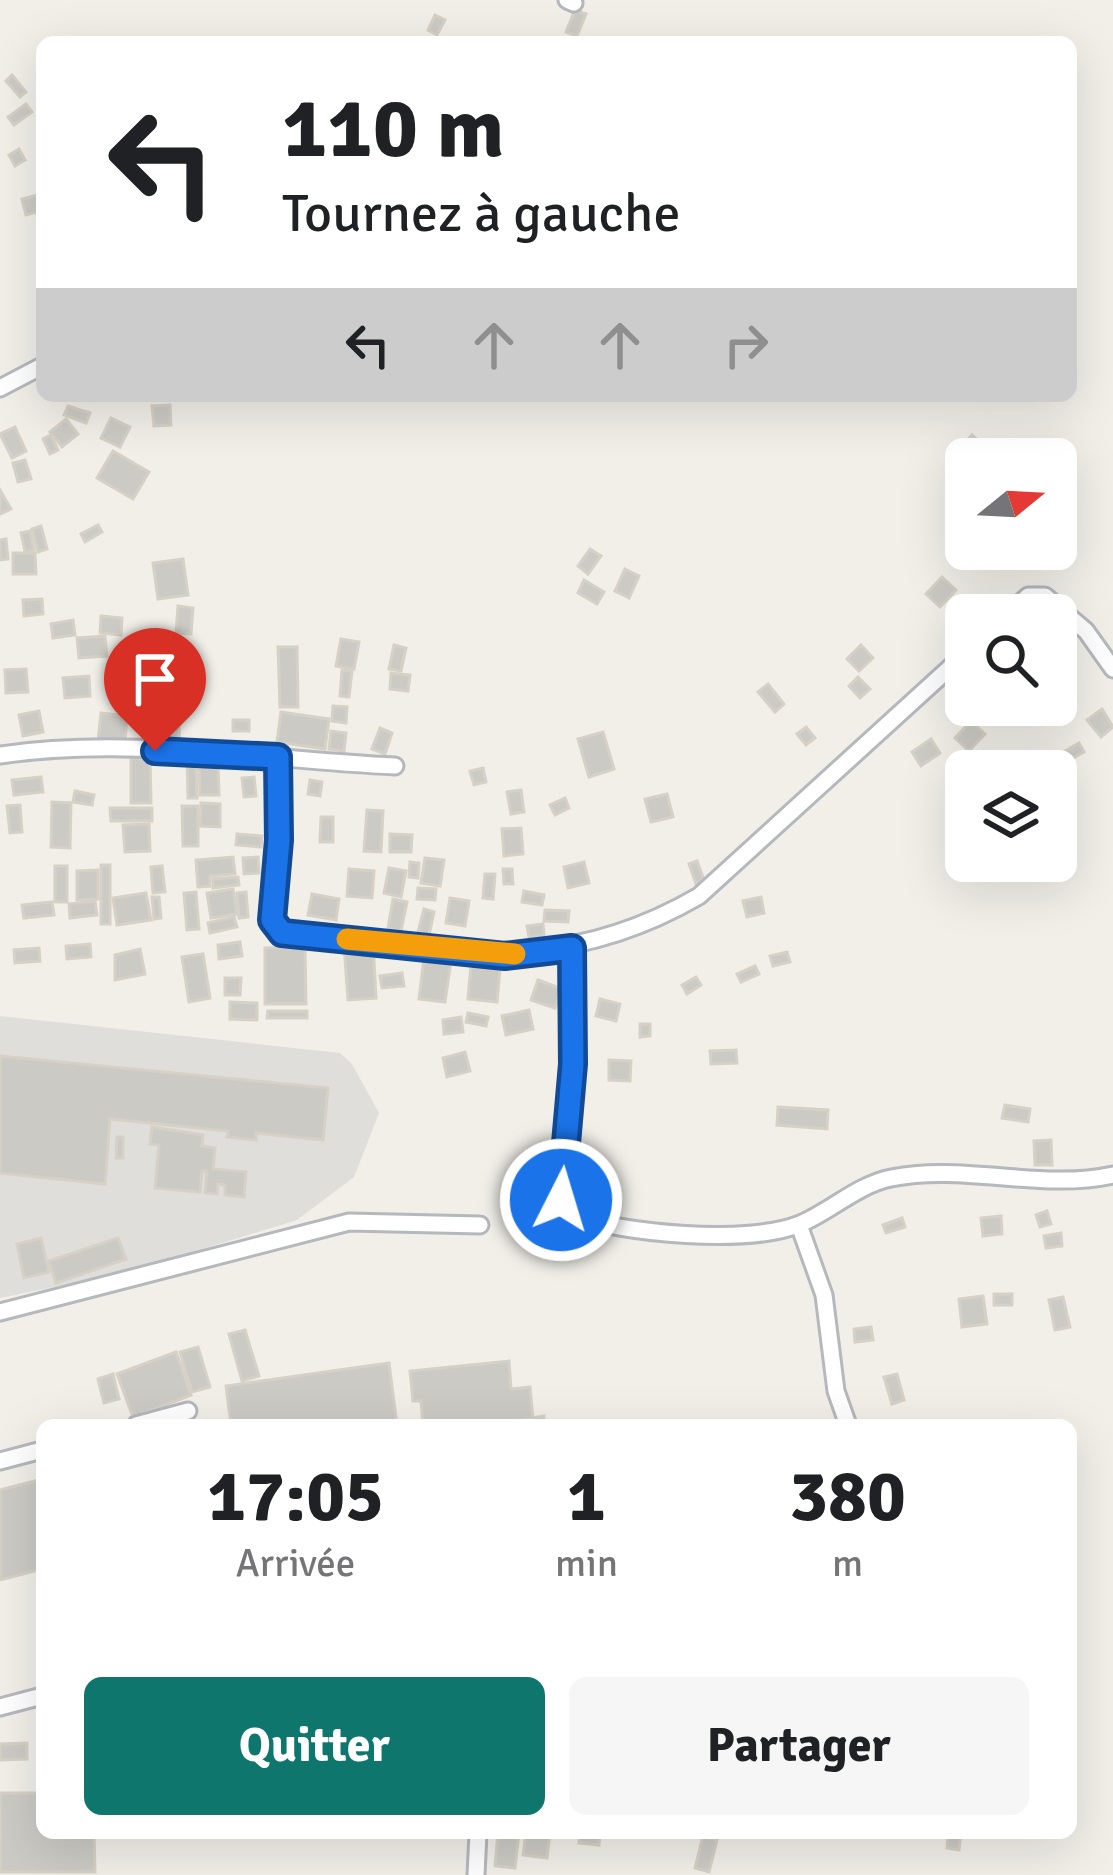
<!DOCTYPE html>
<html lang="fr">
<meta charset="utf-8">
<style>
:root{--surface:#fff;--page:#f6f6f6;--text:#202124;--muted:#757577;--accent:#0f766e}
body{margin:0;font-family:Signika,sans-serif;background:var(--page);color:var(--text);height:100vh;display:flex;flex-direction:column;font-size:45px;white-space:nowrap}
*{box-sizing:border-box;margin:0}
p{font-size:39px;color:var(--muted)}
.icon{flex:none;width:66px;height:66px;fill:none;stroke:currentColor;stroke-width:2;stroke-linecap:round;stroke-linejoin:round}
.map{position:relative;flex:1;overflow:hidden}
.side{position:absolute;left:36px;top:1419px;width:1041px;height:420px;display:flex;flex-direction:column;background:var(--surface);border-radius:18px;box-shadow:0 12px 48px #0002}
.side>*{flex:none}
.banner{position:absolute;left:36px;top:36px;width:1041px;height:366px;border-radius:18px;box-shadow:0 12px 48px #0002;background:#fff;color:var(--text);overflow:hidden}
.needle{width:78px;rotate:72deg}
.tools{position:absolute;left:945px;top:438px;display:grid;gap:24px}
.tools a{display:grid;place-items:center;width:132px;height:132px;border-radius:18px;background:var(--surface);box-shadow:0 12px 48px #0002;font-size:60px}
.pin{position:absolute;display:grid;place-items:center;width:102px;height:102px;color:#fff;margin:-123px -51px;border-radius:50% 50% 50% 0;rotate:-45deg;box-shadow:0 0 12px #0007}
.pin .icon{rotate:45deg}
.me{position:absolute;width:132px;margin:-66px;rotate:5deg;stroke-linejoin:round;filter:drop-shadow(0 0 9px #0008)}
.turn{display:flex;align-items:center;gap:42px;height:252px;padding:0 48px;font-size:54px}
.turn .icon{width:156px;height:156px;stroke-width:2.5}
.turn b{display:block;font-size:84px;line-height:102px}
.lanes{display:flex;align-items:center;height:114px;padding:0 48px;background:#0003;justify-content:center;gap:60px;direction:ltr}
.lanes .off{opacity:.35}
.eta{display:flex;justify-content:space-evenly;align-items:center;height:204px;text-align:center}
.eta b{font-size:72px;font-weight:700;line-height:84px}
.cta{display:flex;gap:24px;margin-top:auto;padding:24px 48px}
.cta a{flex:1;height:138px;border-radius:18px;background:var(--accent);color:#fff;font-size:48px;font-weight:700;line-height:138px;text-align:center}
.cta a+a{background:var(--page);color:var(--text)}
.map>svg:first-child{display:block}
.industrial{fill:#e0deda}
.building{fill:#cccac5;stroke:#d6d1c6;stroke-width:3}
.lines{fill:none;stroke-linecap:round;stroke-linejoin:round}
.street-casing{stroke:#b5b8bc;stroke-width:21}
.street{stroke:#fff;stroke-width:15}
.route-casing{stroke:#114b97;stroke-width:30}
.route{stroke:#1a73e8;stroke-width:21}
.slow{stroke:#f59e0b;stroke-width:21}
</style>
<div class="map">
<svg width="1113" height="1875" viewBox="0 0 1113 1875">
<rect width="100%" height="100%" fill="#f1efe8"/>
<!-- industrial -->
<path class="industrial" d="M0,1016L340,1053L352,1064L379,1113L354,1177L297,1220L124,1273L0,1298Z"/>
<!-- building -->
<g class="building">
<path d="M575,10L586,14L577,36L566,32Z"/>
<path d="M435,15L445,20L437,35L428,30Z"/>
<path d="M12,75L26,92L20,97L6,81Z"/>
<path d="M26,104L32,112L14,125L8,117Z"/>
<path d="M19,149L25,160L15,166L9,155Z"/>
<path d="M37,195L41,211L26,215L22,199Z"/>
<path d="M170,405L171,425L154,426L152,406Z"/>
<path d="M68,406L90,413L86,423L64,415Z"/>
<path d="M111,418L130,427L120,447L101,438Z"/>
<path d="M66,419L78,434L62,447L50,432Z"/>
<path d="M15,427L26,451L12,458L0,434Z"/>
<path d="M51,435L58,450L50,454L43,439Z"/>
<path d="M972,435L980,442L962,462L954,454Z"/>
<path d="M113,451L149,472L133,499L97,478Z"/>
<path d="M25,460L31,479L18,482L13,463Z"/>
<path d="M0,490L11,509L0,514Z"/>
<path d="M98,525L102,532L85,542L81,534Z"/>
<path d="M41,526L47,549L38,552L32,529Z"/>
<path d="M30,531L34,550L25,552L21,533Z"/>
<path d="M6,539L8,559L0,560V540Z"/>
<path d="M590,549L601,556L588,574L578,566Z"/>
<path d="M13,553H35L36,574H13Z"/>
<path d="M183,559L188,595L158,599L153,563Z"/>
<path d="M625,569L639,576L629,598L615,591Z"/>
<path d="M942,577L956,590L940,607L926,594Z"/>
<path d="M584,580L604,592L597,604L578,593Z"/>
<path d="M42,599L43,614L24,616L23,600Z"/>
<path d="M178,606L193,608L191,634L176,633Z"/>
<path d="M101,616L122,618L121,635L100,633Z"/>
<path d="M73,620L75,635L53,638L51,624Z"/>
<path d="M105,636L107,656L79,658L77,638Z"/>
<path d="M341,639L359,642L354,669L336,666Z"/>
<path d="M394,645L406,648L401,671L389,669Z"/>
<path d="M861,645L873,658L859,671L847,659Z"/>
<path d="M278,647H297L298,707H280Z"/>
<path d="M166,660L181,662L179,680L164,678Z"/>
<path d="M26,669L28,692L6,693L5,670Z"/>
<path d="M342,670L352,671L349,697L340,696Z"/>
<path d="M391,673L410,675L408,691L390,689Z"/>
<path d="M138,675L161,678L160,689L137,686Z"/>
<path d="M89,676L90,696L65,698L63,678Z"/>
<path d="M858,677L870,689L860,698L849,686Z"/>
<path d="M113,678L129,680L126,698L111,696Z"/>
<path d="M768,684L784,704L775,712L758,692Z"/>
<path d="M176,693L177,700L136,704V697Z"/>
<path d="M333,706L347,707L346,723L332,721Z"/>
<path d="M178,709L180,745H161L159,710Z"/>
<path d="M1102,709L1113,727L1101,737L1087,720Z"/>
<path d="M39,711L43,732L23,736L19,715Z"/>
<path d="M281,712L329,719L325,749L277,742Z"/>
<path d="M101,713L127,716L125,743L98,741Z"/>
<rect x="233" y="720" width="16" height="11"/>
<path d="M971,721L985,734L969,751L955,738Z"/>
<path d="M806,727L815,738L806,745L797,734Z"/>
<path d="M380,728L392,733L385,754L372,749Z"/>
<path d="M331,731L346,733L344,751L329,749Z"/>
<path d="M603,732L614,769L589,777L578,739Z"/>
<path d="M931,739L940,753L921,766L912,752Z"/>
<path d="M1079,743L1084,752L1070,760L1065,751Z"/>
<path d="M187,757H196L197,798H188Z"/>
<path d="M131,758H150L151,803H131Z"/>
<path d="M218,765L219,795H200L199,766Z"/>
<path d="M483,768L486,782L474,785L470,771Z"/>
<path d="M41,777L43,792L14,795L12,780Z"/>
<path d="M254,777L256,796L244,797L242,778Z"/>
<path d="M310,780L322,782L320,796L308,794Z"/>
<path d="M521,790L524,812L511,814L507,792Z"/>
<path d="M75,791L94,795L92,805L73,802Z"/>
<path d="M667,794L673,817L651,822L645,799Z"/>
<path d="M565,798L569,808L555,815L550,805Z"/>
<path d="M52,802L71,803L70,848L51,847Z"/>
<path d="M201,803L220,804V827L200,826Z"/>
<path d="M20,805L22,832L10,833L7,806Z"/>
<path d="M182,806H198V846H183Z"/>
<path d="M110,808H152V821H111Z"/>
<path d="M367,810L383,811L381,852L364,851Z"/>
<path d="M321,817H333V842H320Z"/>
<path d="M149,824L150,851L125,852L123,825Z"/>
<path d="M521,828L523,854L504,856L502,829Z"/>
<path d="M237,834L262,836L261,847L236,845Z"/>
<path d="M390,834L412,835L411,852H390Z"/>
<path d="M233,857L235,874L210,876V886L198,887L196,860Z"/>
<path d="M258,857L259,873L244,874L243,858Z"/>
<path d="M425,858L444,860L440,886L421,883Z"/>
<path d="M697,861L704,880L696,884L689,864Z"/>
<path d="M410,862L419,863L418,878L409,877Z"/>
<path d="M584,862L589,883L568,888L564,867Z"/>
<rect x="101" y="865" width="9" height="59"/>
<rect x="55" y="866" width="12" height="36"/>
<path d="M162,866L165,892L153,893L151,867Z"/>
<path d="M389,868L406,871L401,897L384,893Z"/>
<path d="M349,869L374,871L372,898L347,896Z"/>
<path d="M503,869H512L513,884H504Z"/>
<path d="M98,870V899L77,900V871Z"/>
<path d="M485,874H495L493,899L483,898Z"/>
<path d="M238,877L239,885L213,888V879Z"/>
<path d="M418,888L436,889L435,900L417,899Z"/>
<path d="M233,889L237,914L211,918L207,893Z"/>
<path d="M524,891L544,895L542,905L522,902Z"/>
<path d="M196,892L199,929L187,930L184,893Z"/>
<path d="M246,892L248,917L239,918L237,893Z"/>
<path d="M146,893L151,920L117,925L113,898Z"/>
<path d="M312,894L339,899L336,920L308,915Z"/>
<path d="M152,897H159L161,918L154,919Z"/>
<path d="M761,897L764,913L747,917L743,901Z"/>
<path d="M450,898L469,901L465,926L446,923Z"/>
<path d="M393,899L407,902L401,931L388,928Z"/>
<path d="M95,901L97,915L70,918L69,904Z"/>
<path d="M52,902L54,915L24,918L22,905Z"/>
<path d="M424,909L434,912L429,935L418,932Z"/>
<path d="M545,910L569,911L568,922L544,921Z"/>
<path d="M234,917L237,927L210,933L208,923Z"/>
<path d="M543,924L544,935L529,937L527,926Z"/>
<path d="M240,942L242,956L219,959L218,945Z"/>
<path d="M373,943L376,998L348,1000L344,945Z"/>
<path d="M90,944L91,957L67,959L66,946Z"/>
<path d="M305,947L306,1004H265V948Z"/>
<path d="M39,948L40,961L15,963L14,950Z"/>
<path d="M140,949L145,974L115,980V955Z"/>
<path d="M425,950L452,954L445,1002L419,999Z"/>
<path d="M787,952L790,962L773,966L770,956Z"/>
<path d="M203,954L210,998L189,1002L182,957Z"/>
<path d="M471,965L500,968L497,1002L468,999Z"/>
<path d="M755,966L759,974L741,982L737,974Z"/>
<path d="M402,973L404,986L382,988L380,976Z"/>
<path d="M696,977L701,985L687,994L682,985Z"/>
<path d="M225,978H241L240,995H225Z"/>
<path d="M538,980L562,989L555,1008L531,1000Z"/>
<path d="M600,999L620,1004L616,1021L596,1016Z"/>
<path d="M230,1002L257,1003V1020L230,1019Z"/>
<path d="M529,1010L533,1029L506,1035L502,1016Z"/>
<path d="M268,1011H307V1018H267Z"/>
<path d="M468,1013L488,1017L486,1026L466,1022Z"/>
<path d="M461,1017L463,1032L444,1034L443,1020Z"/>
<path d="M640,1024H650V1036L640,1037Z"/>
<path d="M736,1050L737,1063L711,1064L710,1051Z"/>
<path d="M465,1052L470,1071L447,1077L443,1058Z"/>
<path d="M0,1056L328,1088L323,1140L256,1133V1140L227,1137L228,1131L110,1119L105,1184L0,1173Z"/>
<path d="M609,1060L631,1061L630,1081L609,1080Z"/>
<path d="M1005,1105L1030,1109L1028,1122L1002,1118Z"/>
<path d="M778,1107L828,1110L827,1129L777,1125Z"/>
<path d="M152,1127L203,1135L202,1146L215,1148L213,1169L246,1172L244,1197L225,1195V1185L218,1184L217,1194L205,1193L207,1171H202L200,1192L155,1188L159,1145L150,1144Z"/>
<path d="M117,1137H123V1158H116Z"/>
<path d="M1051,1140L1052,1165H1035L1034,1141Z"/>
<path d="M1047,1211L1051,1224L1040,1227L1036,1215Z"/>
<path d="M1001,1216L1002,1234L983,1236L981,1218Z"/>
<path d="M902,1218L905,1227L886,1233L883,1225Z"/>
<path d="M1061,1233L1062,1246L1046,1248L1044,1236Z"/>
<path d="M41,1238L49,1272L24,1278L17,1244Z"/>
<path d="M118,1238L126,1259L56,1283L49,1261Z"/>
<rect x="994" y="1294" width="18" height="11"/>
<path d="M983,1296L987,1324L962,1327L959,1299Z"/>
<path d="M1063,1297L1070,1327L1055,1330L1049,1300Z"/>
<path d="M871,1327L873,1340L855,1342L854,1329Z"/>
<path d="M245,1330L259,1376L242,1381L229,1334Z"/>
<path d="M198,1347L210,1387L192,1392L180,1352Z"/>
<path d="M176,1352L191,1395L133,1417L117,1374Z"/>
<path d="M509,1361L511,1389L530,1387L533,1420L423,1425L421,1401H413L410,1371Z"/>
<path d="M389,1363L397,1425H231L226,1386Z"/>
<path d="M113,1374L119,1399L104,1403L98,1379Z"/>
<path d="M897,1374L904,1400L892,1404L884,1377Z"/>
<path d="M544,1416V1425H507L506,1422Z"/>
<path d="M42,1479V1569L0,1580V1490Z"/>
<path d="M27,1743V1759L0,1760V1744Z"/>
<path d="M0,1793H42V1833H94L95,1872H0Z"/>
<path d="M498,1833H519L515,1868L495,1866Z"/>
<path d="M526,1833H550L547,1858L523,1855Z"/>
<path d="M580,1833H600L599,1845L579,1843Z"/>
<path d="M948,1833H961L959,1850L947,1848Z"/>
<path d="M703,1836L717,1840L709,1872L695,1868Z"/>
</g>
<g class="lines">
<defs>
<g id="street">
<path d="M567,0L574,3"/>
<path d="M0,388L42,366"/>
<path d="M1007,615L1028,596H1045L1086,631L1113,669"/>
<path d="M0,755C130,736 265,760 395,766"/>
<path d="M278,757L279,840L271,920L282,933C442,946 551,982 699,896L966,653"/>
<path d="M572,948L573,1064L561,1200L571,1215C623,1234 748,1245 800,1224C831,1211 857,1185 891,1178C964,1163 1040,1191 1113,1175"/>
<path d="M799,1225L824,1295L836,1391L848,1425"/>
<path d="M0,1312L349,1222L480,1225"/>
<path d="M136,1425L188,1411"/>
<path d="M0,1461L42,1450"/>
<path d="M0,1707L42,1696"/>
<path d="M476,1875L478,1833"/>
</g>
</defs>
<!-- street casing -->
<use href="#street" class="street-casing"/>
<!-- street -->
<use href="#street" class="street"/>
</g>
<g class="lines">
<defs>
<path id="route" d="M155,751L278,757L279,840L272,920L282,933L505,956L572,948L573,1064L561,1200"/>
</defs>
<!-- route casing -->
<use href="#route" class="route-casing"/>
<!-- route -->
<use href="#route" class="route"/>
<!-- slow -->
<path class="slow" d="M347,939L515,954"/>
</g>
</svg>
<div class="tools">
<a><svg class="needle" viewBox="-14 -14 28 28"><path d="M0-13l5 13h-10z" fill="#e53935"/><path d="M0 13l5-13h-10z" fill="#757577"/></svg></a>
<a><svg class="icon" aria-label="search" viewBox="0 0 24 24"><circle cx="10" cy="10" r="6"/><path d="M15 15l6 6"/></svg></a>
<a><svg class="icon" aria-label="layers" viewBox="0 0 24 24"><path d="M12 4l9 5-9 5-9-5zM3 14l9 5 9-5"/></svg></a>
</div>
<div class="pin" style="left:155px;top:751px;background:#d93025"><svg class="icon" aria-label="arrive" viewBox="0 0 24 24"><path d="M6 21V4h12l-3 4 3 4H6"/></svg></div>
<svg class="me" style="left:561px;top:1200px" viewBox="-20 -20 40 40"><circle r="17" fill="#1a73e8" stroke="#fff" stroke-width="3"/><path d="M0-11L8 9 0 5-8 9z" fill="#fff"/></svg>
<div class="banner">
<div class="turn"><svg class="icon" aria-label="left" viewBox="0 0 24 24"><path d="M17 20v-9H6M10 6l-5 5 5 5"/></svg><div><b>110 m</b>Tournez à gauche</div></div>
<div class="lanes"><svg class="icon" aria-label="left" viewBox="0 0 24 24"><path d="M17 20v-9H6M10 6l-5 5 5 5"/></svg><svg class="icon off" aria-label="ahead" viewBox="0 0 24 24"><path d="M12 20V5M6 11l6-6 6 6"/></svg><svg class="icon off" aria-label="ahead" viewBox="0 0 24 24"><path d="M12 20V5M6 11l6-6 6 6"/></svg><svg class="icon off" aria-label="right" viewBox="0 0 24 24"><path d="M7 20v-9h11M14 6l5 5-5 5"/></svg></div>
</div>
<section class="side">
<div class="eta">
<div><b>17:05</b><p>Arrivée</p></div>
<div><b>1</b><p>min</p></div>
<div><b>380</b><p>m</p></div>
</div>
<div class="cta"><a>Quitter</a><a>Partager</a></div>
</section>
</div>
